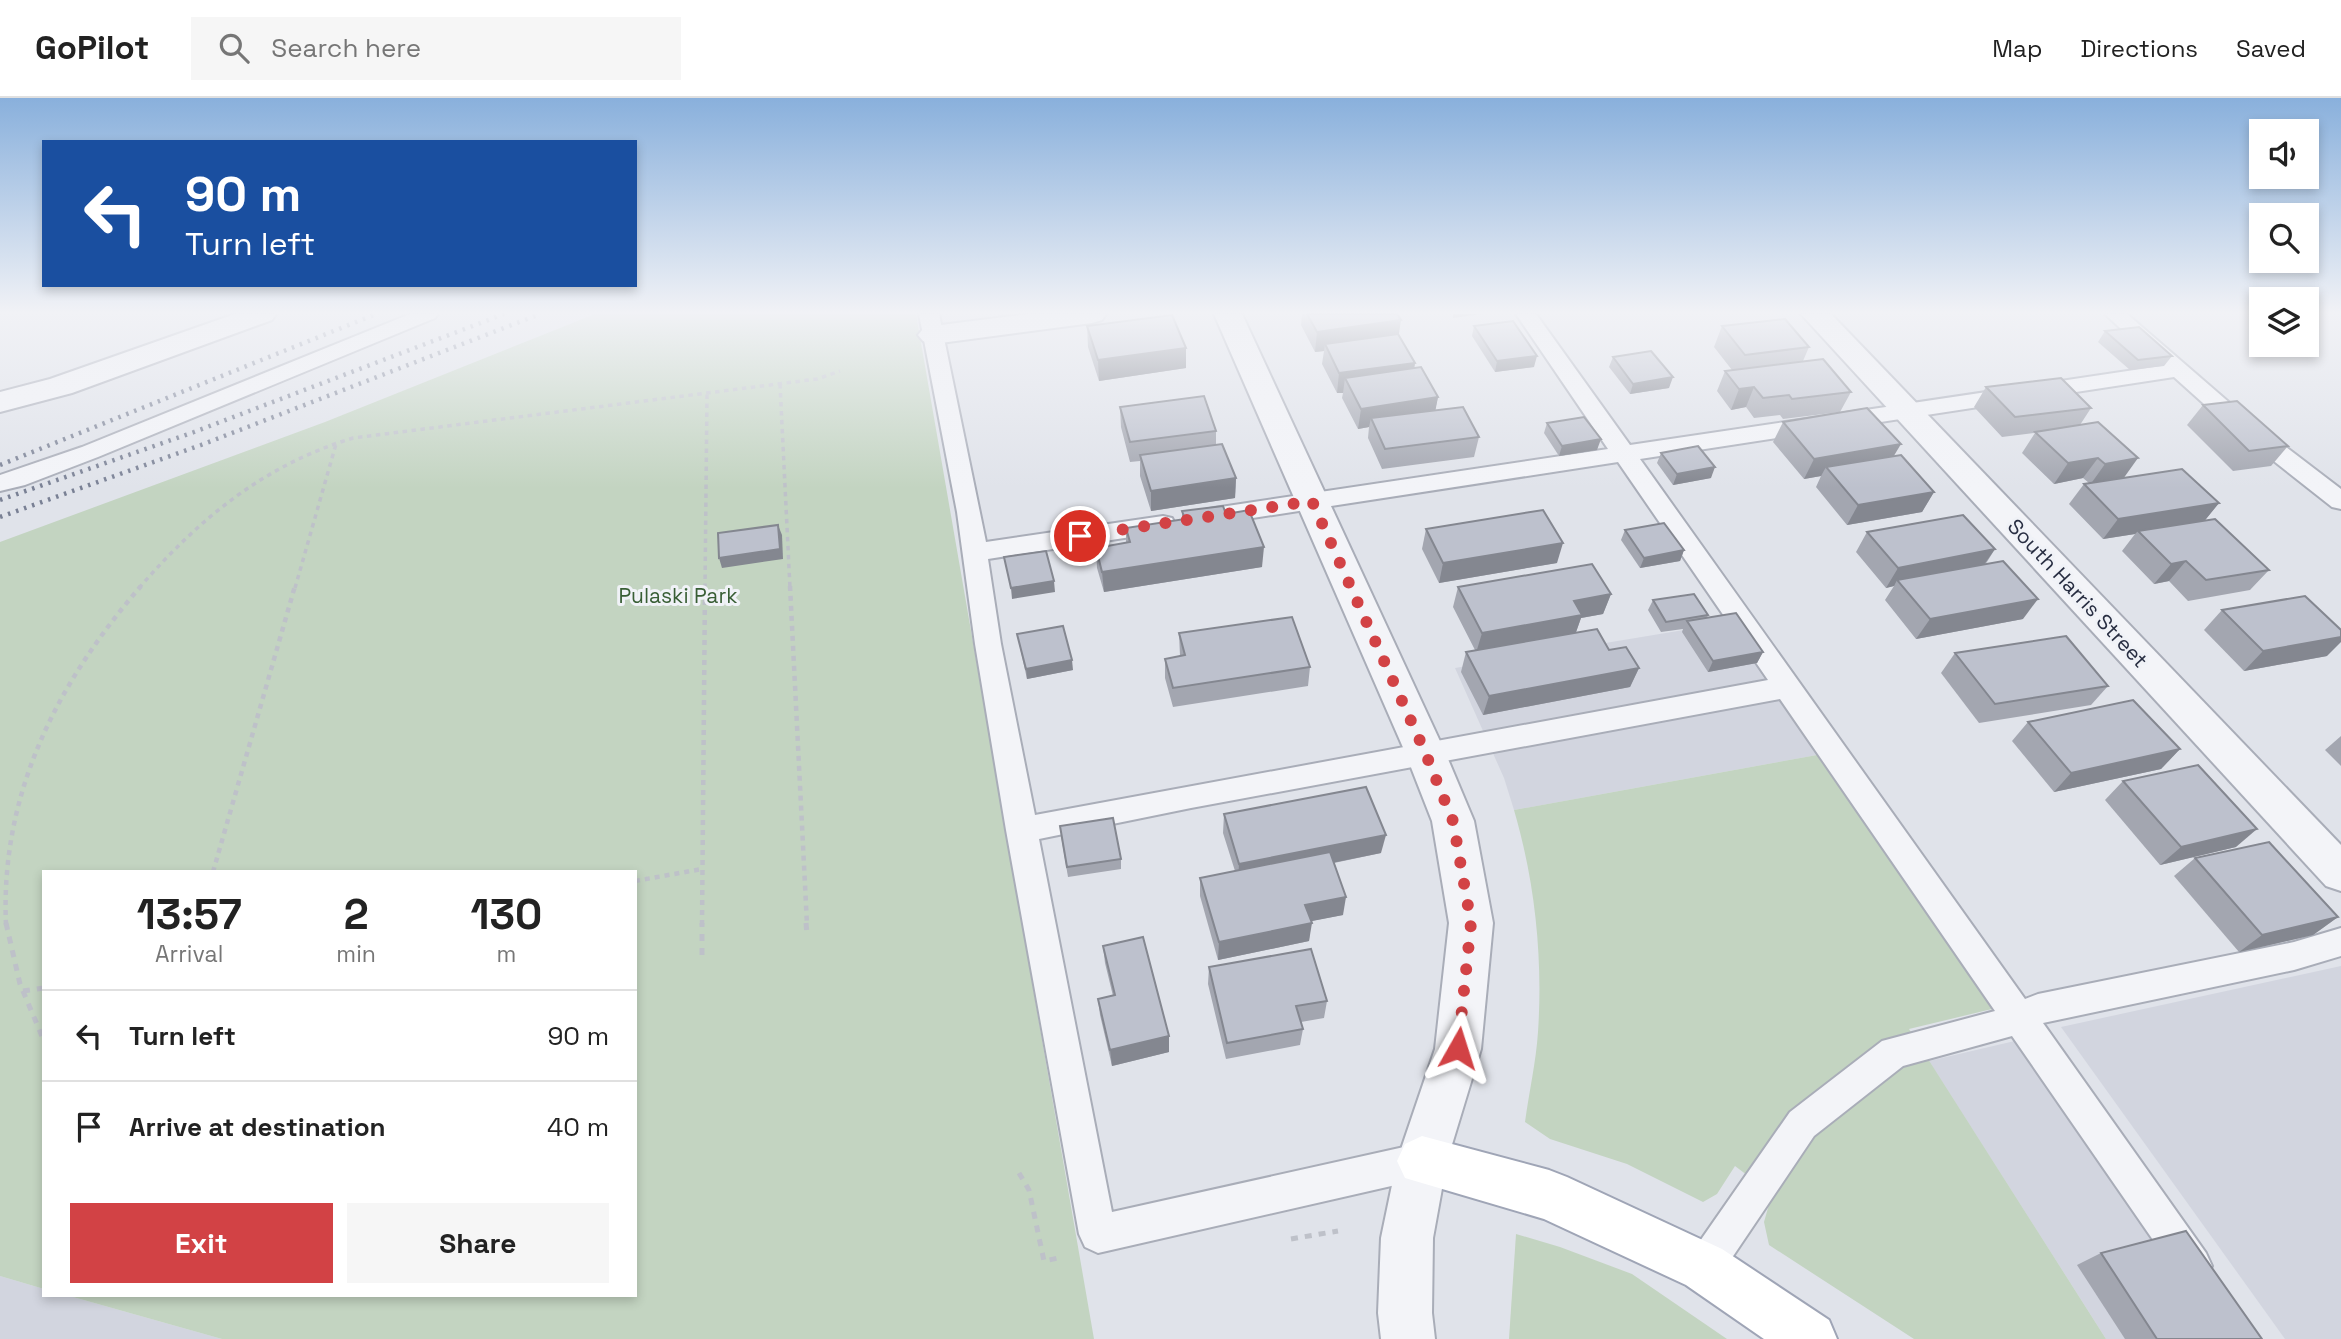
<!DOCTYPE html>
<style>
:root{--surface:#fff;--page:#f6f6f6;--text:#222;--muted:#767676;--line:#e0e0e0;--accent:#d24245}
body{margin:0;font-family:"Space Grotesk",sans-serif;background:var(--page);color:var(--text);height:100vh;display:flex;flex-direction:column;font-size:26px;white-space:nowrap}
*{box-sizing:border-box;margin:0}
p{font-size:23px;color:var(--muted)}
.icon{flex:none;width:38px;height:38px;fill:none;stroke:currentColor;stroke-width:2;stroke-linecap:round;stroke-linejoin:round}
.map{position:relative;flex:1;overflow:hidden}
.sheet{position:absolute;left:42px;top:772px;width:595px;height:427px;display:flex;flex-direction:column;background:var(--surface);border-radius:0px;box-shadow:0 4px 10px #0003}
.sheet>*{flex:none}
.banner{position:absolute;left:42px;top:42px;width:595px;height:147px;border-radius:0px;box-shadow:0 4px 10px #0003;background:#1a4fa0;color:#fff;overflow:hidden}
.buttons{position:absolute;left:2249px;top:21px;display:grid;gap:14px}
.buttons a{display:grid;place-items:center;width:70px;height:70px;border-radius:0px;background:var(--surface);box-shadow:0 4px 10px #0003;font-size:35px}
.pin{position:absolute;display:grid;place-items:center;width:60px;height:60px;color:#fff;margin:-30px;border:4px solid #fff;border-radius:50%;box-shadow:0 2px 7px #0007}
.me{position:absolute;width:77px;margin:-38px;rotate:6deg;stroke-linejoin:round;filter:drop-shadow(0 0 5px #0008)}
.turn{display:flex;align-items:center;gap:24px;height:147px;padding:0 28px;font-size:32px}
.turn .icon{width:91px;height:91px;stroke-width:2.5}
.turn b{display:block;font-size:49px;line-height:60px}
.eta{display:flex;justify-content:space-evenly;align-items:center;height:119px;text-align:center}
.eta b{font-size:42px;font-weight:800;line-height:49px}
.cta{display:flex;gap:14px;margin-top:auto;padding:14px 28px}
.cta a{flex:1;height:80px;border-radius:0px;background:var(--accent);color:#fff;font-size:28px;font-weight:800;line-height:80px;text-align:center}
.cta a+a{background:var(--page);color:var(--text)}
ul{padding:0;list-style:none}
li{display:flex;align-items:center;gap:21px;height:91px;padding:0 28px;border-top:2px solid var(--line)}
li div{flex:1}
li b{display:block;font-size:26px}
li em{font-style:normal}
header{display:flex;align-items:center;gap:42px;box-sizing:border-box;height:98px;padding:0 35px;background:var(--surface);border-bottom:2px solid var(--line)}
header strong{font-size:33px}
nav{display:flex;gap:38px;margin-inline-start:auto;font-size:24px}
.search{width:490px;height:63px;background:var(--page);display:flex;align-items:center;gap:18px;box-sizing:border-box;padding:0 24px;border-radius:0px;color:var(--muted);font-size:26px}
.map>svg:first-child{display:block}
.built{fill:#d2d5df}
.green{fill:#c3d4c1}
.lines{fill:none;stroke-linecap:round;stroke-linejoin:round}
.service-casing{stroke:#a9adb8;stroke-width:4}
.minor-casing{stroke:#a9adb8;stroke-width:4}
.tertiary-casing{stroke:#a9adb8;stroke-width:4}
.primary-casing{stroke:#9fa5b6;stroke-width:4}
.path-far2{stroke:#bec1c9;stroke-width:3.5;stroke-dasharray:4.5 4.5;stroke-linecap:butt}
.path-far1{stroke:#bec1c9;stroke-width:4.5;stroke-dasharray:5 5;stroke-linecap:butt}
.path{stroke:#bec1c9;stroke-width:5;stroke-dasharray:7 7;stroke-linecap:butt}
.service{fill:#f3f4f8;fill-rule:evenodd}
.minor{fill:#f3f4f8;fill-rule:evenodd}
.tertiary{fill:#f3f4f8;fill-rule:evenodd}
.primary{fill:#fff;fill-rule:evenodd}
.rail{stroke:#798094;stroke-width:4.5;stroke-dasharray:2.5 6;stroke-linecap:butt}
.wall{fill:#a3a6b0}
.shaded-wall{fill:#848790}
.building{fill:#bdc1cd;stroke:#848790;stroke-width:2}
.route{stroke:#d24245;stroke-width:12;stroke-dasharray:0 21.6}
.labels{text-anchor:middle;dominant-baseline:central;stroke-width:6;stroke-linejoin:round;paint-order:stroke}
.street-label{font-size:21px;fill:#282e42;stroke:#f0f2f7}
.park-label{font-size:21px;fill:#385e35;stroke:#f0f2f7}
</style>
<header>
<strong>GoPilot</strong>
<div class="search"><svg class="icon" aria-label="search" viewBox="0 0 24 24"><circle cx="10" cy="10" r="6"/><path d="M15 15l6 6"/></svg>Search here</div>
<nav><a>Map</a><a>Directions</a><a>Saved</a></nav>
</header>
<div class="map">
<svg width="2341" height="1241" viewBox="0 0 2341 1241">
<rect width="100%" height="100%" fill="#e0e3ea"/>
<!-- built -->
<g class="built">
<path d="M1726,525L1817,657L1514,712L1504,680L1455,570Z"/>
<path d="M2341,868V1241H2285L2061,929Z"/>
<path d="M2019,942L2226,1241H2106L1929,963Z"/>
<path d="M0,1178L44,1191V1197H66L222,1241H0Z"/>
</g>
<!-- green -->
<g class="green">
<path d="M595,216H916L1094,1241H222L66,1197H635V774H44V1191L0,1178V444L325,324Z"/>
<path d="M1817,657L1992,911L1909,931L2106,1241H1914L1769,1147L1764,1124L1772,1096L1735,1068L1717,1096L1703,1104L1627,1066L1550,1041L1525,1024C1529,994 1536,964 1538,934C1543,859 1535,784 1514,712Z"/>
<path d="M1516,1136L1560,1149L1632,1176L1727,1241H1509Z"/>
</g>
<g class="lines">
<defs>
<g id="service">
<path d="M410,216H438L435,220L98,359L25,387L0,393V377L82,349Z"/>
<path d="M919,216H939L986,444L1163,418L1172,420L1175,426L1172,432L1163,434L988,461L1001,546L1035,717L1768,582L1618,364L1214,426L1205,424L1202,418L1205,412L1214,410L1608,351L1516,216H1536L1630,347L2161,268L2105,216H2127L2239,313L2341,391V411L2332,409L2223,323L2174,279L1640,361L2025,901L2038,896L2294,844L2341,830V858L2294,872L2043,925L2206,1155L2212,1168L2206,1181L2193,1187L2180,1181L2012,938L1903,968L1814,1038L1717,1182L1704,1188L1691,1182L1685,1169L1691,1156L1790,1014L1882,943L1995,913L1780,601L1191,710L1039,741L1112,1114L1422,1045L1435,1050L1440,1063L1435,1076L1422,1081L1098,1155L1085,1149L1079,1136L1006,732L975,546L957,414Z"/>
</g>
<g id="minor">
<path d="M235,216H276L272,222L72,295L0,314V294L50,281Z"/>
<path d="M1027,216H1106L1102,222L1092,225L933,246L923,243L918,237L923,231L933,228Z"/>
<path d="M1801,216H1831L2341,747V793L2326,788Z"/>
</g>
<path id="tertiary" d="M1214,216H1242L1445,654L1474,723L1493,825L1481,951L1447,1063L1433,1140L1432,1215L1435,1241H1381L1378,1215L1381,1140L1397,1063L1435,951L1449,825L1432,723L1405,654Z"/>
<path id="primary" d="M1422,1038L1549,1072L1567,1079L1722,1151L1829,1222L1837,1241H1764L1686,1187L1544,1121L1405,1080L1397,1063L1405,1046Z"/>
</defs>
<!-- service casing -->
<use href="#service" class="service-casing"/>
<!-- minor casing -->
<use href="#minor" class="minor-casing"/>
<!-- tertiary casing -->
<use href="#tertiary" class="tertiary-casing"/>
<!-- primary casing -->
<use href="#primary" class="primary-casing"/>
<!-- path-far2 -->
<g class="path-far2">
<path d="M780,286L790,490"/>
<path d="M139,490C200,420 264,367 353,340L817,281L840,273"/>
<path d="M295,490L336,346"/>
<path d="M705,490L707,295"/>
</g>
<!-- path-far1 -->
<g class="path-far1">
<path d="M790,488L807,827"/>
<path d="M213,774L295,488"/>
<path d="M635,783L702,771"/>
<path d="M6,827C0,695 58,584 141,488"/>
<path d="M702,827L705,488"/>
</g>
<!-- path -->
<g class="path">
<path d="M6,825L20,886L44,943"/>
<path d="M806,825L807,836"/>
<path d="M702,857V825"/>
<path d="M23,893L44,890"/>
<path d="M1019,1075L1029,1092L1044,1163L1063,1159"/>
<path d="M1291,1141L1338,1133"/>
</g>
<!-- service -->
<use href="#service" class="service"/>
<!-- minor -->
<use href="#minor" class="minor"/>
<!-- tertiary -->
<use href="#tertiary" class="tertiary"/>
<!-- primary -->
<use href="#primary" class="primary"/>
<!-- rail -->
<g class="rail">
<path d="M0,367L376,216"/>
<path d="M0,402L194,334L504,216"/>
<path d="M0,419L201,347L540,216"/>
</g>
</g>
<!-- wall -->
<g class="wall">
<path d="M1302,216H1397L1399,237L1415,265L1414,270L1438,299L1435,312L1479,339L1474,359L1382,371L1368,340L1369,329L1358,331L1342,300L1343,295H1337L1322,266L1324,253L1315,254L1301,227Z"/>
<path d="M1087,228L1186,250V270L1099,283L1088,249Z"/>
<path d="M1474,228L1534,269L1495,274L1472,238Z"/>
<path d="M1722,228L1809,249L1803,263L1851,294L1840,314L1783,321L1780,317L1754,320L1746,309L1731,312L1717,293L1725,273L1732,272L1714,249Z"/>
<path d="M2105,233L2172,258L2164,268L2130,272L2098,244Z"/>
<path d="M1613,259L1669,290L1630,296L1609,269Z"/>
<path d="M1986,289L2091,310L2080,327L2123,380L2219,405L2205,422L2269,472L2250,492L2188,503L2169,483L2154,486L2122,453L2135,436L2103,441L2069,406L2084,386L2089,385L2083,380L2054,386L2022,355L2035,335L2002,339L1974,309Z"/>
<path d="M2203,307L2288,348L2271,368L2233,373L2187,327Z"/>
<path d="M1120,309L1216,333V346L1236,380L1235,400L1151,413L1140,378V363L1130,364L1121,329Z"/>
<path d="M1783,324L1894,359L1934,394L1922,414L1847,427L1816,389L1821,378L1804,381L1773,344Z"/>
<path d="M1547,325L1597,352L1559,358L1544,335Z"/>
<path d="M1661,355L1711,380L1673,387L1657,365Z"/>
<path d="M1182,413L1226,416L1262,469L1104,494L1097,470L1096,450L1126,445V430L1182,422Z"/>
<path d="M1426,431L1557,465L1439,485L1422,451Z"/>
<path d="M1625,432L1684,452L1680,463L1640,470L1621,442Z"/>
<path d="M1867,434L1995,451L1985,467L2023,521L1916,541L1885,502L1894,488L1886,490L1856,454Z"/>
<path d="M1458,489L1611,496L1603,516L1581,520L1576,534L1609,552L1639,570L1630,589L1483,617L1461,574L1466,554L1475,552L1453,509Z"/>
<path d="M1653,502L1708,517L1707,520L1763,554L1757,565L1708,574L1682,534L1683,531L1661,534L1648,512Z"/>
<path d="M2222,512L2327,558L2244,573L2204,532Z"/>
<path d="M1179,535L1310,569L1308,588L1173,609L1165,580V561L1180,558Z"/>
<path d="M1017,536L1073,572L1027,581Z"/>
<path d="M1955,555L2108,588L2091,607L1979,625L1941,575Z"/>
<path d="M2028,624L2180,651L2161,671L2054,694L2012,643Z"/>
<path d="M2341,638V668L2325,652Z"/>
<path d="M2123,683L2236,749L2160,767L2105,702Z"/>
<path d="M1224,716L1381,755L1334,765L1343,817L1311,823L1309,843L1218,862L1200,798V780L1235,773L1223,735Z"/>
<path d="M1061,738L1121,761V771L1068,779Z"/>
<path d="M2195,760L2338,819L2313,837L2239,854L2174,778Z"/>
<path d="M1103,848L1169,954L1112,968L1100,917L1098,901L1113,898L1105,865Z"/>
<path d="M1209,869L1327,903L1324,920L1301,924L1303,931L1300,947L1226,961L1208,886Z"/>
<path d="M2101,1155L2262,1241H2125L2077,1167Z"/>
</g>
<!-- shaded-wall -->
<g class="shaded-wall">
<path d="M1453,216H1482L1453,220Z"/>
<path d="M1401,222L1398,242L1325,246L1324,253L1315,254L1317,234Z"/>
<path d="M1186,250V270L1099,283L1098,262Z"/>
<path d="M1537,258L1534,269L1495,274L1497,263Z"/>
<path d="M1415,265L1412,285L1345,280L1343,295H1337L1339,275Z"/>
<path d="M1673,279L1669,290L1630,296L1633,286Z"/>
<path d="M1754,289L1746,309L1731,312L1739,291Z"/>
<path d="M1438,299L1434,320H1371L1369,329L1358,331L1361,311Z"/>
<path d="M1601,341L1597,352L1559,358L1562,348Z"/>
<path d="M1901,346L1889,366L1826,369L1821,378L1804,381L1814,361Z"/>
<path d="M2098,360L2083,380L2054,386L2068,365Z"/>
<path d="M2138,360L2123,381L2090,387L2105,366Z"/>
<path d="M1715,369L1711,380L1673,387L1677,376Z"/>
<path d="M1236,380L1235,400L1151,413V393Z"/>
<path d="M1934,394L1922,414L1847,427L1858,407Z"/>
<path d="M2219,405L2202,426L2138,433L2135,436L2103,441L2118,421Z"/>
<path d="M778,427L782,437L783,461L722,470L719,460Z"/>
<path d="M1563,445L1557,465L1439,485L1443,465Z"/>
<path d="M1264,449L1262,469L1104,494L1102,474Z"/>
<path d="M1995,451L1981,471L1897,482L1894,488L1886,490L1898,470Z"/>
<path d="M1684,452L1680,463L1640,470L1644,460Z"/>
<path d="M2186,463L2169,483L2154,486L2171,466Z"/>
<path d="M1054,483L1055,494L1012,501L1011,490Z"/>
<path d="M1611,496L1603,516L1581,520L1575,537L1476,555L1482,535L1574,503Z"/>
<path d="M2038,501L2023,521L1916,541L1930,521Z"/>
<path d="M2341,539V544L2327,558L2244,573L2263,553Z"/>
<path d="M1763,554L1757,565L1708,574L1713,563Z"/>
<path d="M1072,562L1073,572L1027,581L1026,571Z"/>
<path d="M1639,570L1630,589L1483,617L1489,598Z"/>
<path d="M2180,651L2161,671L2054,694L2071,675Z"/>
<path d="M2257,731L2236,749L2160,767L2181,749Z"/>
<path d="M1386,737L1381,755L1238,784L1239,766Z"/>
<path d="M1346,799L1343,817L1302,825L1305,807Z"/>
<path d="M2338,819L2313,837L2239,854L2262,837Z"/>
<path d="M1312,825L1309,843L1218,862L1219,844Z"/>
<path d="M1169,938V954L1112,968L1110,952Z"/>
</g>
<!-- building -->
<g class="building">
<path d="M1307,216H1397L1401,222L1317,234Z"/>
<path d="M1172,217L1186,250L1098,262L1087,228Z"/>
<path d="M1785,221L1809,249L1745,257L1722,228Z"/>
<path d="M1513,223L1537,258L1497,263L1474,228Z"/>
<path d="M2139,229L2172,258L2138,262L2105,233Z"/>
<path d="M1398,236L1415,265L1339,275L1325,246Z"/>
<path d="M1651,253L1673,279L1633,286L1613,259Z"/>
<path d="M1823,261L1851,294L1792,301L1789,297L1763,300L1754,289L1739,291L1725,273Z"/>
<path d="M1421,269L1438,299L1361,311L1345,280Z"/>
<path d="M2061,280L2091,310L2015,319L1986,289Z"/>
<path d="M1204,298L1216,333L1130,344L1120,309Z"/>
<path d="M2237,303L2288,348L2249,353L2203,307Z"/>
<path d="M1463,309L1479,339L1385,351L1371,320Z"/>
<path d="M1867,310L1901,346L1814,361L1783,324Z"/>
<path d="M1584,319L1601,341L1562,348L1547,325Z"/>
<path d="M2098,324L2138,360L2105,366L2098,360L2068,365L2035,334Z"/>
<path d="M1222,346L1236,380L1151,393L1140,357Z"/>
<path d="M1698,348L1715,369L1677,376L1661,355Z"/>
<path d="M1901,357L1934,394L1858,407L1826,369Z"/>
<path d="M2182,371L2219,405L2118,421L2084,386Z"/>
<path d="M1223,408L1226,416L1249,412L1264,449L1102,474L1096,450L1130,444L1126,430L1185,421L1182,413Z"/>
<path d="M1543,412L1563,445L1443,465L1426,431Z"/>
<path d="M1963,417L1995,451L1898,470L1867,434Z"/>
<path d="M2215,421L2269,472L2206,482L2186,463L2171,466L2138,433Z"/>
<path d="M1664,425L1684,452L1644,460L1625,432Z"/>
<path d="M778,427L780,451L719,460L718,435Z"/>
<path d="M1046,453L1054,483L1011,490L1004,459Z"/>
<path d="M2003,463L2038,501L1930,521L1897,482Z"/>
<path d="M1592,466L1611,496L1574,503L1582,517L1482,535L1458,489Z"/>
<path d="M1694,496L1708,517L1666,524L1653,502Z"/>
<path d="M2305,498L2341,532V539L2263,553L2222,512Z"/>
<path d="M1736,515L1763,554L1713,563L1687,523Z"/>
<path d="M1292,519L1310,569L1173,590L1165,561L1185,557L1179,535Z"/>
<path d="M1063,528L1072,562L1026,571L1017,536Z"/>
<path d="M1597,531L1609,552L1626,549L1639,570L1489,598L1466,554Z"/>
<path d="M2066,538L2108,588L1995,606L1955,555Z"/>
<path d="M2133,602L2180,651L2071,675L2028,624Z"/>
<path d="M2198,667L2257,731L2181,749L2123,683Z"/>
<path d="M1366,689L1386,737L1239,766L1224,716Z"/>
<path d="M1113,720L1121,761L1067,769L1060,728Z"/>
<path d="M2269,744L2338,819L2262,837L2195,760Z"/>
<path d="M1330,754L1346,799L1305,807L1312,825L1219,844L1200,780Z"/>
<path d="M1143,839L1169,938L1110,952L1098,901L1115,897L1103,848Z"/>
<path d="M1311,851L1327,903L1296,908L1303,931L1227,945L1209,869Z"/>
<path d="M2186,1133L2262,1241H2157L2101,1155Z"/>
</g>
<!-- sky -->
<linearGradient id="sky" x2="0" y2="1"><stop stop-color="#89b0dc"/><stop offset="0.55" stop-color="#f1f2f6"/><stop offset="1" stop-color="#f1f2f6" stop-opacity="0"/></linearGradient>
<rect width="2341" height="390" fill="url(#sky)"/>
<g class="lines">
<!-- route -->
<path class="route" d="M1080,438L1312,403L1425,654L1453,723L1471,825L1458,950"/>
</g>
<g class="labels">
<!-- street labels -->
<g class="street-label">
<text transform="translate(2078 495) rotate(47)">South Harris Street</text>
</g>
<!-- park labels -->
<g class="park-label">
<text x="678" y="497">Pulaski Park</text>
</g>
</g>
</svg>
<div class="buttons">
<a><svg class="icon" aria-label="sound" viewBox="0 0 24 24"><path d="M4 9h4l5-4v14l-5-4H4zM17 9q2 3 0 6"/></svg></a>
<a><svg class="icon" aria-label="search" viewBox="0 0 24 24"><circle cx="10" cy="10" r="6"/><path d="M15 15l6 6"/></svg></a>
<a><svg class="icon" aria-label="layers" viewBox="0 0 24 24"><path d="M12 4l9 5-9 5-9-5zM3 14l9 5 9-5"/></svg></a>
</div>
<div class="pin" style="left:1080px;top:438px;background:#d93025"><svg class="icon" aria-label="arrive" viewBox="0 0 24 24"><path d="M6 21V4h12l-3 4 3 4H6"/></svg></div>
<svg class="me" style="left:1458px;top:950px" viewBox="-20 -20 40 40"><path d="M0-17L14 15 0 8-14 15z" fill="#d24245" stroke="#fff" stroke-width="4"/></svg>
<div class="banner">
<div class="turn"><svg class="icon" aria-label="left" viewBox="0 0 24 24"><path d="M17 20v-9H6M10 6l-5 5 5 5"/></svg><div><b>90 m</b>Turn left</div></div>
</div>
<section class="sheet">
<div class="eta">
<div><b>13:57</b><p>Arrival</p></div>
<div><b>2</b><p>min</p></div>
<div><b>130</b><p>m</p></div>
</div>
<ul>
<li><svg class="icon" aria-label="left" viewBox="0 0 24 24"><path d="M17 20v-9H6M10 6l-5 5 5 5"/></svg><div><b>Turn left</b></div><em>90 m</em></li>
<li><svg class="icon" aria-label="arrive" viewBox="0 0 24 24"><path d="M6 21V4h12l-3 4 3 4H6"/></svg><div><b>Arrive at destination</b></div><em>40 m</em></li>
</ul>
<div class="cta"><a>Exit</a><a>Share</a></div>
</section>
</div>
